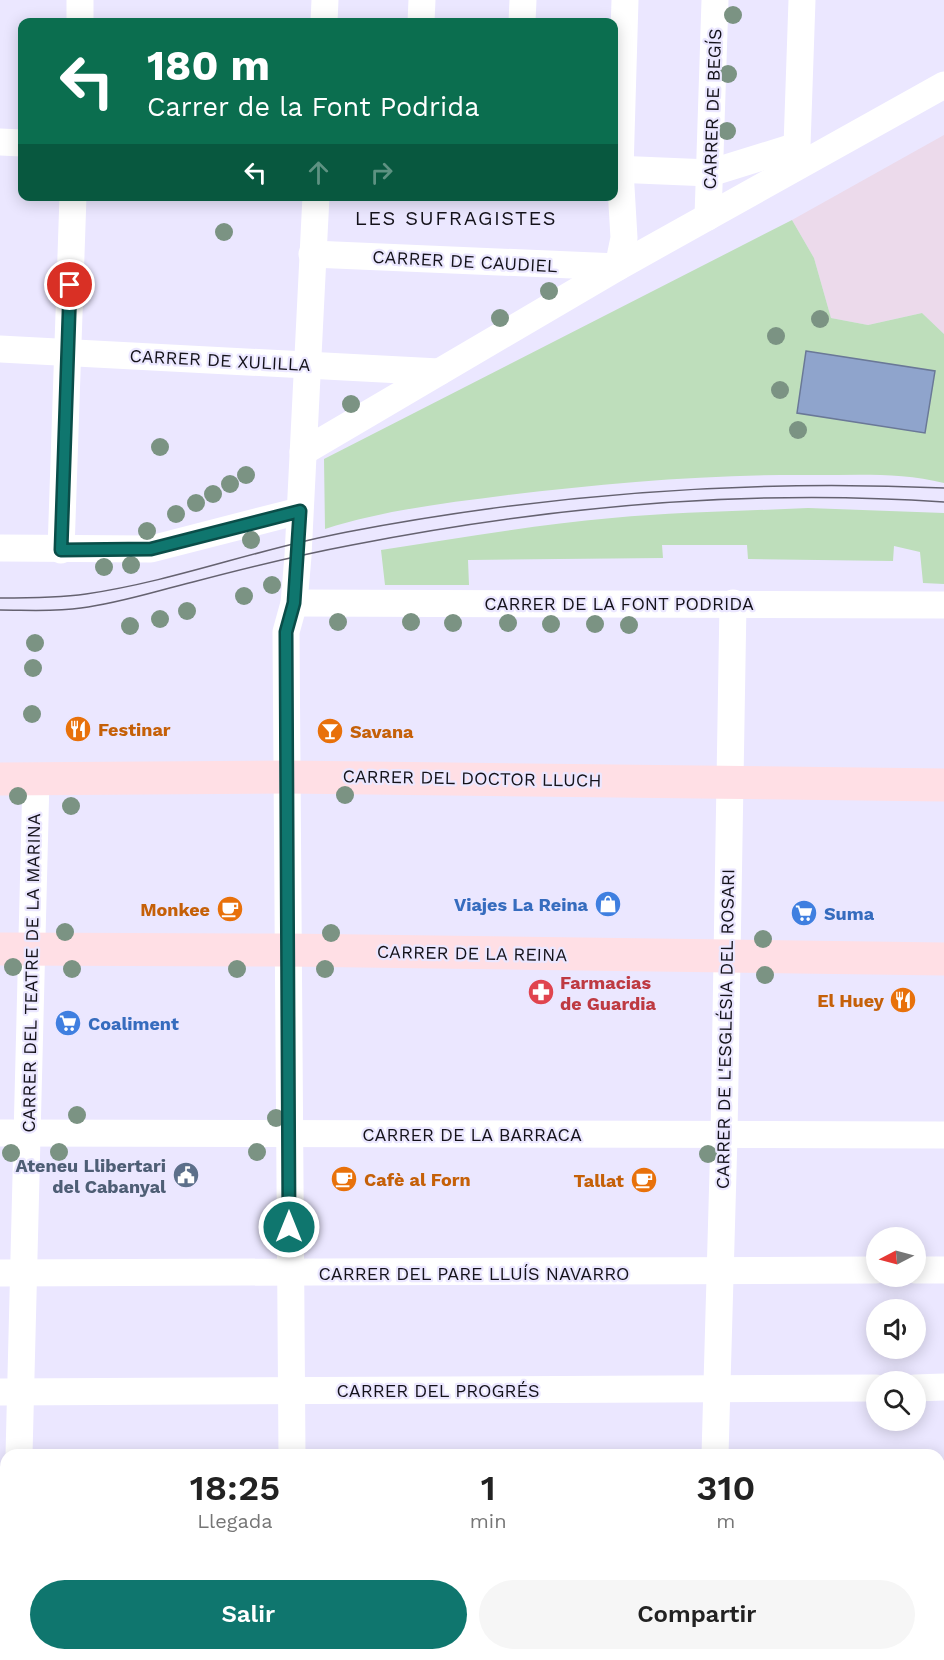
<!DOCTYPE html>
<html lang="es">
<meta charset="utf-8">
<style>
:root{--surface:#fff;--page:#f6f6f6;--text:#222;--muted:#767676;--accent:#0f766e}
body{margin:0;font-family:"Work Sans",sans-serif;background:var(--page);color:var(--text);height:100vh;display:flex;flex-direction:column;font-size:22px;white-space:nowrap}
*{box-sizing:border-box;margin:0}
p{font-size:20px;color:var(--muted)}
.icon{flex:none;width:33px;height:33px;fill:none;stroke:currentColor;stroke-width:2;stroke-linecap:round;stroke-linejoin:round}
.map{position:relative;flex:1;overflow:hidden}
.drawer{position:absolute;left:0px;top:1449px;width:945px;height:212px;display:flex;flex-direction:column;background:var(--surface);border-radius:18px 18px 0 0;box-shadow:0 3px 15px #0003}
.drawer>*{flex:none}
.banner{position:absolute;left:18px;top:18px;width:600px;height:183px;border-radius:12px;box-shadow:0 3px 15px #0003;background:#0b6e4f;color:#fff;overflow:hidden}
.needle{width:39px;rotate:264deg}
.buttons{position:absolute;left:866px;top:1227px;display:grid;gap:12px}
.buttons a{display:grid;place-items:center;width:60px;height:60px;border-radius:50%;background:var(--surface);box-shadow:0 3px 15px #0003;font-size:30px}
.pin{position:absolute;display:grid;place-items:center;width:51px;height:51px;color:#fff;margin:-26px;border:3px solid #fff;border-radius:50%;box-shadow:0 2px 6px #0007}
.me{position:absolute;width:66px;margin:-33px;rotate:0deg;stroke-linejoin:round;filter:drop-shadow(0 0 4px #0008)}
.turn{display:flex;align-items:center;gap:21px;height:126px;padding:0 30px;font-size:27px}
.turn .icon{width:78px;height:78px;stroke-width:2.5}
.turn b{display:block;font-size:42px;line-height:51px}
.lanes{display:flex;align-items:center;height:57px;padding:0 30px;background:#0003;justify-content:center;gap:30px;direction:ltr}
.lanes .off{opacity:.35}
.eta{display:flex;justify-content:space-evenly;align-items:center;height:102px;text-align:center}
.eta b{font-size:36px;font-weight:600;line-height:42px}
.button{display:flex;gap:12px;margin-top:auto;padding:12px 30px}
.button a{flex:1;height:69px;border-radius:36px;background:var(--accent);color:#fff;font-size:24px;font-weight:600;line-height:69px;text-align:center}
.button a+a{background:var(--page);color:var(--text)}
.map>svg:first-child{display:block}
.industrial{fill:#ecdaeb}
.green{fill:#bedebb}
.water{fill:#8fa4cc;stroke:#6a7897;stroke-width:1.5}
.lines{fill:none;stroke-linecap:round;stroke-linejoin:round}
.street{stroke:#fff;stroke-width:27}
.secondary{stroke:#ffdfe5;stroke-width:33}
.tram{stroke:#656270;stroke-width:1.5}
.tree{fill:#7b9383}
.route-casing{stroke:#0a4d48;stroke-width:15}
.route{stroke:#0f766e;stroke-width:10}
.labels{text-anchor:middle;dominant-baseline:central;stroke-width:4.5;stroke-linejoin:round;paint-order:stroke}
.street-label{font-size:18px;fill:#14121a;stroke:#ebe7ff}
.food-label{font-size:18px;font-weight:bold;fill:#c56008;stroke:#ebe7ff;text-anchor:start}
.shop-label{font-size:18px;font-weight:bold;fill:#366cbe;stroke:#ebe7ff;text-anchor:start}
.health-label{font-size:18px;font-weight:bold;fill:#be3a42;stroke:#ebe7ff;text-anchor:start}
.service-label{font-size:18px;font-weight:bold;fill:#4e5e75;stroke:#ebe7ff;text-anchor:end}
.neighbourhood-label{font-size:20px;letter-spacing:1.5px;fill:#14121a;stroke:#ebe7ff}
</style>
<div class="map">
<svg width="944" height="1660" viewBox="0 0 944 1660">
<rect width="100%" height="100%" fill="#ebe7ff"/>
<!-- industrial -->
<path class="industrial" d="M944,135V334L922,313L868,325L831,318L814,258L792,220Z"/>
<!-- green -->
<g class="green">
<path d="M792,220L814,258L831,318L868,325L922,313L944,334V483C901,472 857,475 813,475C711,474 609,483 508,495C446,503 384,510 325,529L324,459Z"/>
<path d="M808,508L944,513V584L923,583L920,552L894,546L893,561L748,559L747,545H662L663,558L468,560L469,585H385L381,550C458,538 535,525 612,518C677,512 743,511 808,508Z"/>
</g>
<!-- water -->
<path class="water" d="M806,351L935,371L925,433L797,413Z"/>
<g class="lines">
<!-- street -->
<g class="street">
<path d="M80,22V0"/>
<path d="M324,22L325,0"/>
<path d="M421,22L422,0"/>
<path d="M522,22L523,0"/>
<path d="M0,142L22,143"/>
<path d="M614,169L710,173L797,146L802,0"/>
<path d="M708,217L715,0"/>
<path d="M312,254L618,267L624,238L620,170L625,0"/>
<path d="M0,349L439,372"/>
<path d="M303,452L618,267L944,85"/>
<path d="M0,548L151,549L299,511"/>
<path d="M61,550L73,196"/>
<path d="M294,603L944,605"/>
<path d="M0,1133L944,1135"/>
<path d="M915,1270H944"/>
<path d="M0,1273L876,1270"/>
<path d="M915,1388L944,1387"/>
<path d="M0,1392L876,1388"/>
<path d="M19,1455L36,779"/>
<path d="M292,1455L286,632L294,603L298,556L316,196"/>
<path d="M715,1455L724,1136L733,603"/>
<path d="M939,1503H944"/>
<path d="M0,1525H6"/>
<path d="M939,1629L944,1630"/>
<path d="M0,1633H6"/>
<path d="M289,1660V1654"/>
<path d="M707,1660V1654"/>
</g>
<!-- secondary -->
<g class="secondary">
<path d="M0,779L287,777L944,785"/>
<path d="M0,949L287,950L944,959"/>
</g>
<!-- tram -->
<g class="tram">
<path d="M0,598C28,598 58,598 86,594C175,581 260,548 347,532C545,494 743,479 944,488"/>
<path d="M0,610C27,610 55,612 81,608C120,603 156,591 193,582C246,568 299,555 352,545C546,507 746,488 944,502"/>
</g>
</g>
<!-- trees -->
<g class="tree">
<circle cx="733" cy="15" r="9"/>
<circle cx="728" cy="74" r="9"/>
<circle cx="727" cy="131" r="9"/>
<circle cx="224" cy="232" r="9"/>
<circle cx="549" cy="291" r="9"/>
<circle cx="500" cy="318" r="9"/>
<circle cx="820" cy="319" r="9"/>
<circle cx="776" cy="336" r="9"/>
<circle cx="780" cy="390" r="9"/>
<circle cx="351" cy="404" r="9"/>
<circle cx="798" cy="430" r="9"/>
<circle cx="160" cy="447" r="9"/>
<circle cx="246" cy="475" r="9"/>
<circle cx="230" cy="484" r="9"/>
<circle cx="213" cy="494" r="9"/>
<circle cx="196" cy="503" r="9"/>
<circle cx="176" cy="514" r="9"/>
<circle cx="147" cy="531" r="9"/>
<circle cx="251" cy="540" r="9"/>
<circle cx="131" cy="565" r="9"/>
<circle cx="104" cy="567" r="9"/>
<circle cx="272" cy="585" r="9"/>
<circle cx="244" cy="596" r="9"/>
<circle cx="187" cy="611" r="9"/>
<circle cx="160" cy="619" r="9"/>
<circle cx="338" cy="622" r="9"/>
<circle cx="411" cy="622" r="9"/>
<circle cx="453" cy="623" r="9"/>
<circle cx="508" cy="623" r="9"/>
<circle cx="551" cy="624" r="9"/>
<circle cx="595" cy="624" r="9"/>
<circle cx="629" cy="625" r="9"/>
<circle cx="130" cy="626" r="9"/>
<circle cx="35" cy="643" r="9"/>
<circle cx="33" cy="668" r="9"/>
<circle cx="32" cy="714" r="9"/>
<circle cx="345" cy="795" r="9"/>
<circle cx="18" cy="796" r="9"/>
<circle cx="71" cy="806" r="9"/>
<circle cx="65" cy="932" r="9"/>
<circle cx="331" cy="933" r="9"/>
<circle cx="763" cy="939" r="9"/>
<circle cx="13" cy="967" r="9"/>
<circle cx="72" cy="969" r="9"/>
<circle cx="237" cy="969" r="9"/>
<circle cx="325" cy="969" r="9"/>
<circle cx="765" cy="975" r="9"/>
<circle cx="77" cy="1115" r="9"/>
<circle cx="276" cy="1118" r="9"/>
<circle cx="59" cy="1152" r="9"/>
<circle cx="257" cy="1152" r="9"/>
<circle cx="11" cy="1153" r="9"/>
<circle cx="708" cy="1154" r="9"/>
</g>
<g class="lines">
<defs>
<path id="route" d="M70,285L61,550L151,549L300,511L294,603L286,632L289,1227"/>
</defs>
<!-- route casing -->
<use href="#route" class="route-casing"/>
<!-- route -->
<use href="#route" class="route"/>
</g>
<!-- icons -->
<defs>
<symbol id="restaurant-disc" viewBox="-11 -11 22 22"><circle r="9.5" fill="#e8710a" stroke="#ebe7ff"/><path d="M-5-6h1v4h1v-4h1v4h1v-4h1v5L-1.5 .5V6h-2V.5L-5-1ZM5-6V6H3V1.5H1.5Q1.5-4 5-6Z" fill="#fff"/></symbol>
<symbol id="bar-disc" viewBox="-11 -11 22 22"><circle r="9.5" fill="#e8710a" stroke="#ebe7ff"/><path d="M-6-5H6L.8 .8V4.5H3.5V6h-7V4.5H-.8V.8Z" fill="#fff"/></symbol>
<symbol id="shop-disc" viewBox="-11 -11 22 22"><circle r="9.5" fill="#3f7fe0" stroke="#ebe7ff"/><path d="M-5-2.5h2.3a2.7 3.5 0 0 1 5.4 0H5L5.5 6h-11ZM-1.5-2.5h3a1.5 2.3 0 0 0-3 0Z" fill="#fff"/></symbol>
<symbol id="cafe-disc" viewBox="-11 -11 22 22"><circle r="9.5" fill="#e8710a" stroke="#ebe7ff"/><path d="M-5.5-4.5H6V0H3Q3 3.5 0 3.5H-2.5Q-5.5 3.5-5.5 0ZM3-3.2v2h1.7v-2ZM-6 4.5H4V6H-6Z" fill="#fff"/></symbol>
<symbol id="supermarket-disc" viewBox="-11 -11 22 22"><circle r="9.5" fill="#3f7fe0" stroke="#ebe7ff"/><path d="M-6-5.5h2.5l.6 2H6L4.5 2H-2.5L-4.4-4H-6ZM-1.5 3.2a1.3 1.3 0 1 0 .1 0ZM3 3.2a1.3 1.3 0 1 0 .1 0Z" fill="#fff"/></symbol>
<symbol id="pharmacy-disc" viewBox="-11 -11 22 22"><circle r="9.5" fill="#e0444e" stroke="#ebe7ff"/><path d="M-2-6h4v4h4v4h-4v4h-4v-4h-4v-4h4Z" fill="#fff"/></symbol>
<symbol id="civic-disc" viewBox="-11 -11 22 22"><circle r="9.5" fill="#5c6f8a" stroke="#ebe7ff"/><path d="M-.6-6.5H3V-4.5H.6V-3L4-1V1h2V6H-6V1h2V-1L-.6-3ZM-1.2 2.5V6h2.4V2.5Z" fill="#fff"/></symbol>
</defs>
<g fill-rule="evenodd">
<use href="#restaurant-disc" x="63" y="714" width="30" height="30"/>
<use href="#bar-disc" x="315" y="716" width="30" height="30"/>
<use href="#shop-disc" x="593" y="889" width="30" height="30"/>
<use href="#cafe-disc" x="215" y="894" width="30" height="30"/>
<use href="#supermarket-disc" x="789" y="898" width="30" height="30"/>
<use href="#pharmacy-disc" x="526" y="977" width="30" height="30"/>
<use href="#restaurant-disc" x="888" y="985" width="30" height="30"/>
<use href="#supermarket-disc" x="53" y="1008" width="30" height="30"/>
<use href="#civic-disc" x="171" y="1160" width="30" height="30"/>
<use href="#cafe-disc" x="329" y="1164" width="30" height="30"/>
<use href="#cafe-disc" x="629" y="1165" width="30" height="30"/>
</g>
<g class="labels">
<!-- street labels -->
<g class="street-label">
<text transform="translate(712 109) rotate(-88)">CARRER DE BEGÍS</text>
<text transform="translate(465 261) rotate(3)">CARRER DE CAUDIEL</text>
<text transform="translate(220 360) rotate(3)">CARRER DE XULILLA</text>
<text x="619" y="603">CARRER DE LA FONT PODRIDA</text>
<text transform="translate(472 778) rotate(1)">CARRER DEL DOCTOR LLUCH</text>
<text transform="translate(472 953) rotate(1)">CARRER DE LA REINA</text>
<text transform="translate(31 973) rotate(-89)">CARRER DEL TEATRE DE LA MARINA</text>
<text transform="translate(725 1029) rotate(-89)">CARRER DE L'ESGLÉSIA DEL ROSARI</text>
<text x="472" y="1134">CARRER DE LA BARRACA</text>
<text x="474" y="1273">CARRER DEL PARE LLUÍS NAVARRO</text>
<text x="438" y="1390">CARRER DEL PROGRÉS</text>
</g>
<!-- food labels -->
<g class="food-label">
<text x="98" y="729">Festinar</text>
<text x="350" y="731">Savana</text>
<text x="210" y="909" text-anchor="end">Monkee</text>
<text x="884" y="1000" text-anchor="end">El Huey</text>
<text x="364" y="1179">Cafè al Forn</text>
<text x="624" y="1180" text-anchor="end">Tallat</text>
</g>
<!-- shop labels -->
<g class="shop-label">
<text x="588" y="904" text-anchor="end">Viajes La Reina</text>
<text x="824" y="913">Suma</text>
<text x="88" y="1023">Coaliment</text>
</g>
<!-- health labels -->
<g class="health-label">
<text x="560" y="982">Farmacias<tspan x="560" dy="21">de Guardia</tspan></text>
</g>
<!-- service labels -->
<g class="service-label">
<text x="166" y="1165">Ateneu Llibertari<tspan x="166" dy="21">del Cabanyal</tspan></text>
</g>
<!-- neighbourhood labels -->
<g class="neighbourhood-label">
<text x="456" y="218">LES SUFRAGISTES</text>
</g>
</g>
</svg>
<div class="buttons">
<a><svg class="needle" viewBox="-14 -14 28 28"><path d="M0-13l5 13h-10z" fill="#e53935"/><path d="M0 13l5-13h-10z" fill="#767676"/></svg></a>
<a><svg class="icon" aria-label="sound" viewBox="0 0 24 24"><path d="M4 9h4l5-4v14l-5-4H4zM17 9q2 3 0 6"/></svg></a>
<a><svg class="icon" aria-label="search" viewBox="0 0 24 24"><circle cx="10" cy="10" r="6"/><path d="M15 15l6 6"/></svg></a>
</div>
<div class="pin" style="left:70px;top:285px;background:#d93025"><svg class="icon" aria-label="arrive" viewBox="0 0 24 24"><path d="M6 21V4h12l-3 4 3 4H6"/></svg></div>
<svg class="me" style="left:289px;top:1227px" viewBox="-20 -20 40 40"><circle r="17" fill="#0f766e" stroke="#fff" stroke-width="3"/><path d="M0-11L8 9 0 5-8 9z" fill="#fff"/></svg>
<div class="banner">
<div class="turn"><svg class="icon" aria-label="left" viewBox="0 0 24 24"><path d="M17 20v-9H6M10 6l-5 5 5 5"/></svg><div><b>180 m</b>Carrer de la Font Podrida</div></div>
<div class="lanes"><svg class="icon" aria-label="left" viewBox="0 0 24 24"><path d="M17 20v-9H6M10 6l-5 5 5 5"/></svg><svg class="icon off" aria-label="ahead" viewBox="0 0 24 24"><path d="M12 20V5M6 11l6-6 6 6"/></svg><svg class="icon off" aria-label="right" viewBox="0 0 24 24"><path d="M7 20v-9h11M14 6l5 5-5 5"/></svg></div>
</div>
<section class="drawer">
<div class="eta">
<div><b>18:25</b><p>Llegada</p></div>
<div><b>1</b><p>min</p></div>
<div><b>310</b><p>m</p></div>
</div>
<div class="button"><a>Salir</a><a>Compartir</a></div>
</section>
</div>
